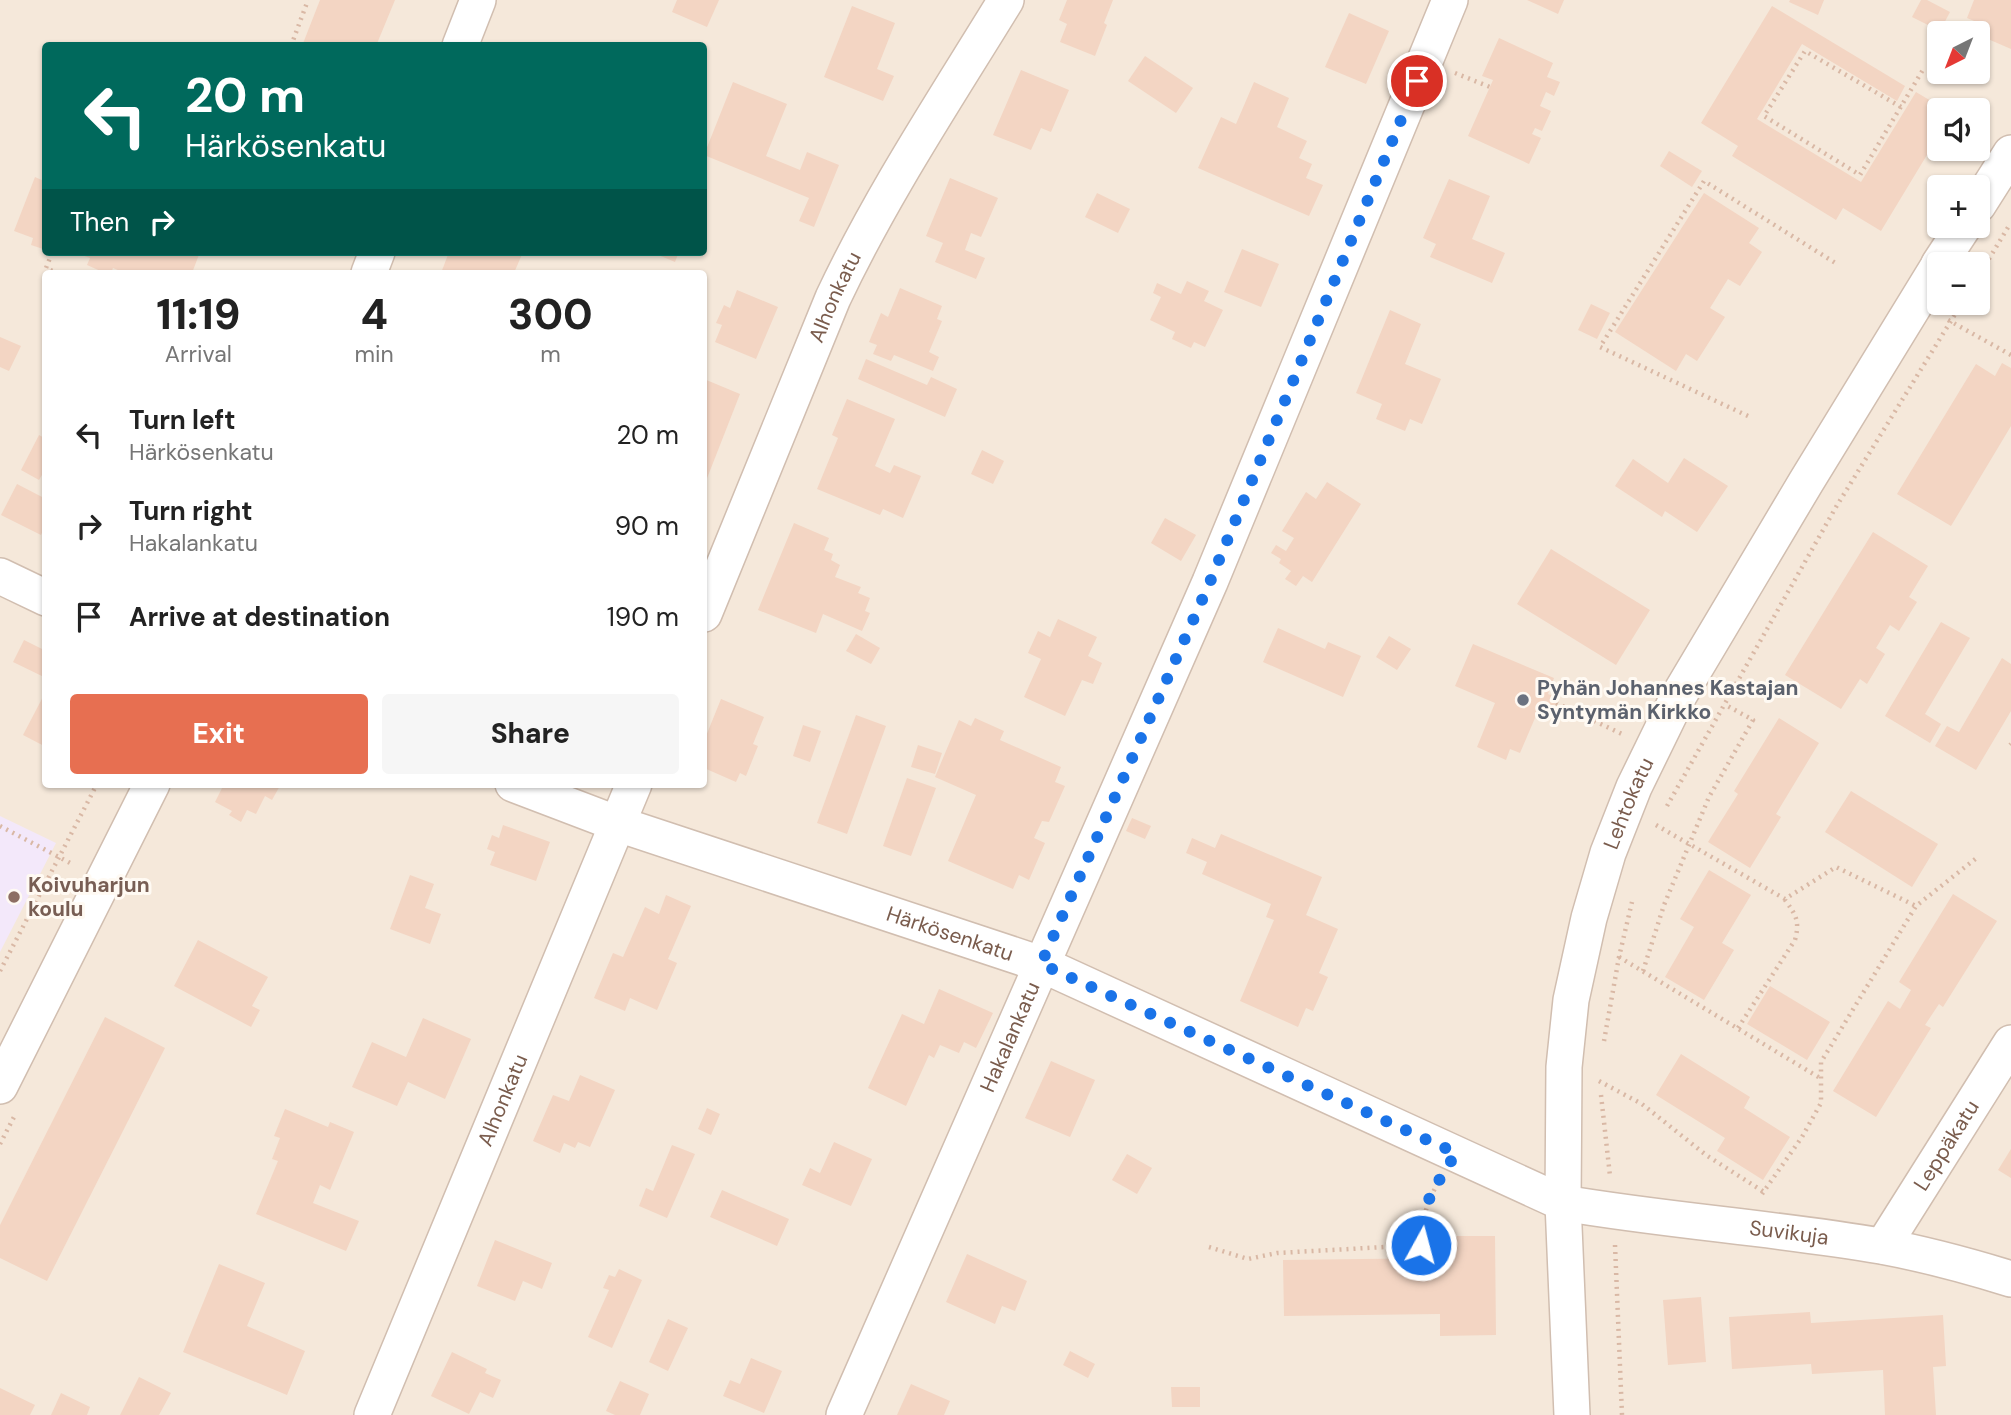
<!DOCTYPE html>
<meta charset="utf-8">
<style>
:root{--surface:#fff;--page:#f6f6f6;--text:#222;--muted:#767676;--accent:#e76f51}
body{margin:0;font-family:"DM Sans",sans-serif;background:var(--page);color:var(--text);height:100vh;display:flex;flex-direction:column;font-size:26px;white-space:nowrap}
*{box-sizing:border-box;margin:0}
p{font-size:23px;color:var(--muted)}
.icon{flex:none;width:38px;height:38px;fill:none;stroke:currentColor;stroke-width:2;stroke-linecap:round;stroke-linejoin:round}
.map{position:relative;flex:1;overflow:hidden}
.drawer{position:absolute;left:42px;top:270px;width:665px;height:518px;display:flex;flex-direction:column;background:var(--surface);border-radius:7px;box-shadow:0 2px 5px #0004}
.drawer>*{flex:none}
.top-card{position:absolute;left:42px;top:42px;width:665px;height:214px;border-radius:7px;box-shadow:0 2px 5px #0004;background:#00695c;color:#fff;overflow:hidden}
.needle{width:46px;rotate:222deg}
.fabs{position:absolute;left:1927px;top:21px;display:grid;gap:14px}
.fabs a{display:grid;place-items:center;width:63px;height:63px;border-radius:7px;background:var(--surface);box-shadow:0 2px 5px #0004;font-size:35px}
.pin{position:absolute;display:grid;place-items:center;width:60px;height:60px;color:#fff;margin:-30px;border:4px solid #fff;border-radius:50%;box-shadow:0 2px 7px #0007}
.me{position:absolute;width:77px;margin:-38px;rotate:7deg;stroke-linejoin:round;filter:drop-shadow(0 0 5px #0008)}
.turn{display:flex;align-items:center;gap:24px;height:147px;padding:0 28px;font-size:32px}
.turn .icon{width:91px;height:91px;stroke-width:2.5}
.turn b{display:block;font-size:49px;line-height:60px}
.then{display:flex;align-items:center;height:66px;padding:0 28px;background:#0003;gap:14px;font-size:26px}
.eta{display:flex;justify-content:space-evenly;align-items:center;height:119px;text-align:center}
.eta b{font-size:42px;font-weight:800;line-height:49px}
.primary-button{display:flex;gap:14px;margin-top:auto;padding:14px 28px}
.primary-button a{flex:1;height:80px;border-radius:7px;background:var(--accent);color:#fff;font-size:28px;font-weight:800;line-height:80px;text-align:center}
.primary-button a+a{background:var(--page);color:var(--text)}
ul{padding:0;list-style:none}
li{display:flex;align-items:center;gap:21px;height:91px;padding:0 28px}
li div{flex:1}
li b{display:block;font-size:26px}
li em{font-style:normal}
.map>svg:first-child{display:block}
.residential{fill:#f5e8da;fill-rule:evenodd}
.education{fill:#f3e8fa}
.building{fill:#f3d5c3}
.lines{fill:none;stroke-linecap:round;stroke-linejoin:round}
.minor-casing{stroke:#d1beb0;stroke-width:38}
.path{stroke:#d9b8a5;stroke-width:4.5;stroke-dasharray:2 5;stroke-linecap:butt}
.minor{stroke:#fff;stroke-width:35}
.route{stroke:#1a73e8;stroke-width:12;stroke-dasharray:0 21.6}
.worship-dot{fill:#6b7280;stroke:#fffaf3;stroke-width:2.5}
.education-dot{fill:#8d6e63;stroke:#fffaf3;stroke-width:2.5}
.labels{text-anchor:middle;dominant-baseline:central;stroke-width:6;stroke-linejoin:round;paint-order:stroke}
.street-label{font-size:21px;fill:#7a5c4d;stroke:#fffaf3}
.worship-label{font-size:21px;font-weight:bold;fill:#5b616d;stroke:#fffaf3;text-anchor:start}
.education-label{font-size:21px;font-weight:bold;fill:#785e54;stroke:#fffaf3;text-anchor:start}
</style>
<div class="map">
<svg width="2011" height="1415" viewBox="0 0 2011 1415">
<rect width="100%" height="100%" fill="#fdf6ec"/>
<!-- residential -->
<path class="residential" d="M0,0H2011V1415H0ZM1939,33H1978V72H1939ZM46,46H704V252H46ZM1939,110H1978V149H1939ZM1939,187H1978V226H1939ZM1939,264H1978V303H1939ZM46,273H704V784H46Z"/>
<!-- education -->
<path class="education" d="M0,816L56,843L0,952Z"/>
<!-- building -->
<g class="building">
<path d="M320,0H395L376,46H302Z"/>
<path d="M677,0H719L707,27L672,12Z"/>
<path d="M1067,0H1113L1104,23L1107,25L1095,56L1060,42L1067,24L1059,20Z"/>
<path d="M1527,0H1564L1558,14Z"/>
<path d="M1790,0H1824L1818,15L1789,2Z"/>
<path d="M1921,0H1927L1950,12L1940,31L1912,17Z"/>
<path d="M1974,0H2011V49L1974,33L1979,23L1967,18Z"/>
<path d="M852,6L895,23L877,69L894,76L883,101L824,77Z"/>
<path d="M1772,6L1905,86L1897,101L1802,44L1757,119L1861,182L1916,92L1946,110H1939V135L1881,231L1843,208L1836,220L1732,156L1738,146L1701,123Z"/>
<path d="M1349,13L1389,31L1366,84L1325,67Z"/>
<path d="M1499,38L1553,63L1547,77L1560,82L1554,96L1546,92L1540,106L1551,111L1542,131L1535,128L1532,134L1541,138L1529,164L1468,136L1493,80L1482,76Z"/>
<path d="M1145,56L1193,88L1176,113L1128,81Z"/>
<path d="M1021,70L1069,90L1051,132L1041,128L1031,150L993,135Z"/>
<path d="M733,82L787,104L766,156L800,170L807,152L839,165L814,227L799,221L809,198L704,155Z"/>
<path d="M1254,82L1289,98L1277,127L1307,141L1299,158L1312,164L1306,178L1323,185L1309,216L1198,168L1221,117L1236,124Z"/>
<path d="M1669,151L1702,171L1692,187L1660,166Z"/>
<path d="M35,177L46,182V250L31,245L33,238L14,231Z"/>
<path d="M950,178L998,198L981,237L971,233L965,250L985,258L976,279L935,262L943,243L926,236Z"/>
<path d="M1449,179L1490,196L1472,239L1505,253L1492,283L1430,257L1436,244L1423,238Z"/>
<path d="M1097,193L1130,209L1118,233L1085,217Z"/>
<path d="M1704,193L1759,228L1749,243L1762,252L1740,286L1728,279L1710,308L1725,317L1697,361L1686,354L1676,371L1615,332Z"/>
<path d="M1242,249L1279,264L1261,307L1224,292Z"/>
<path d="M74,252H200L192,273H125L113,268L111,273H105L87,265L90,258Z"/>
<path d="M449,252H523L514,273H441Z"/>
<path d="M657,252H679L675,262L656,254Z"/>
<path d="M1187,281L1209,291L1204,301L1223,310L1205,347L1194,342L1191,348L1172,339L1175,332L1150,320L1161,297L1153,293L1157,283L1181,294Z"/>
<path d="M900,288L942,306L937,319L942,321L929,352L939,357L933,371L894,355L891,361L873,354L877,345L869,342L881,313L888,317Z"/>
<path d="M737,290L778,307L756,359L715,342L722,325L716,323L724,305L730,308Z"/>
<path d="M1591,304L1610,313L1597,339L1578,330Z"/>
<path d="M1390,310L1421,324L1405,364L1441,379L1422,424L1410,419L1405,431L1376,419L1382,404L1356,393Z"/>
<path d="M0,337L21,346L9,371L0,367Z"/>
<path d="M866,359L927,385L931,377L957,389L945,417L858,379Z"/>
<path d="M2002,363L2011,368V426L1951,526L1897,494L1976,364L1995,376Z"/>
<path d="M704,379L740,394L704,486Z"/>
<path d="M847,399L895,419L875,466L890,473L894,465L921,476L903,518L883,509L880,515L817,489L838,438L832,435Z"/>
<path d="M39,435L46,439V468L39,480L21,470Z"/>
<path d="M982,450L1004,461L993,484L971,474Z"/>
<path d="M1684,458L1728,486L1697,532L1665,511L1662,517L1615,486L1633,459L1668,483Z"/>
<path d="M1327,482L1361,504L1312,582L1303,576L1296,586L1285,579L1291,571L1279,563L1281,559L1271,553L1276,545L1286,551L1294,538L1282,531L1306,492L1316,499Z"/>
<path d="M17,484L46,499V525L41,535L1,515Z"/>
<path d="M1165,518L1196,535L1181,561L1151,543Z"/>
<path d="M794,523L829,538L824,550L833,554L831,560L840,565L835,577L861,587L858,593L870,598L865,611L870,613L862,631L823,614L816,633L758,610Z"/>
<path d="M1873,532L1928,566L1909,597L1917,602L1899,631L1890,625L1876,648L1885,654L1867,684L1860,679L1841,709L1785,675Z"/>
<path d="M1551,549L1650,610L1616,665L1517,604Z"/>
<path d="M1058,619L1097,637L1088,656L1102,663L1093,684L1082,680L1065,716L1024,697L1041,659L1028,653L1038,631L1050,637Z"/>
<path d="M1941,622L1970,638L1925,714L1941,724L1930,743L1885,716Z"/>
<path d="M1278,628L1325,649L1328,642L1361,656L1343,697L1263,662Z"/>
<path d="M856,634L880,648L871,664L846,651Z"/>
<path d="M1389,636L1411,649L1397,670L1376,657Z"/>
<path d="M24,640L46,651V678L13,662Z"/>
<path d="M1473,644L1554,678L1548,694L1558,698L1553,709L1541,704L1520,753L1510,749L1506,760L1477,747L1495,703L1455,686Z"/>
<path d="M2002,658L2011,664V711L1976,770L1935,746L1947,726L1959,732Z"/>
<path d="M46,691V747L23,735Z"/>
<path d="M721,699L764,717L753,744L758,746L746,776L740,773L736,782L704,768V741Z"/>
<path d="M856,715L886,726L847,834L817,823Z"/>
<path d="M975,718L1004,731L1000,740L1061,767L1055,782L1065,786L1049,822L1042,821L1034,838L1045,843L1029,880L1019,875L1013,889L948,861L976,795L935,777L959,720L971,726Z"/>
<path d="M1779,718L1819,743L1776,814L1781,817L1750,868L1708,842L1738,794L1734,791Z"/>
<path d="M803,725L821,731L810,762L793,756Z"/>
<path d="M918,745L942,753L935,774L911,767Z"/>
<path d="M907,778L936,788L911,856L883,846Z"/>
<path d="M224,784H281L272,800L265,796L256,814L247,810L241,822L229,815L232,811L215,802Z"/>
<path d="M1851,791L1938,844L1912,887L1825,832Z"/>
<path d="M1132,818L1151,826L1145,839L1126,831Z"/>
<path d="M503,825L550,842L536,881L490,865L495,852L487,849L492,835L499,838Z"/>
<path d="M1221,834L1322,877L1306,915L1338,929L1319,973L1328,977L1313,1011L1306,1008L1298,1027L1240,1001L1274,920L1266,917L1271,904L1202,874L1207,862L1186,853L1192,838L1215,848Z"/>
<path d="M1709,870L1751,895L1722,943L1734,950L1704,1000L1665,977L1694,927L1680,919Z"/>
<path d="M410,875L434,884L425,908L441,914L430,944L390,929Z"/>
<path d="M1953,894L1997,921L1943,1007L1939,1004L1925,1025L1931,1028L1876,1117L1833,1091L1888,1001L1900,1009L1911,990L1899,982Z"/>
<path d="M666,895L691,906L668,959L677,963L657,1010L630,998L625,1011L594,998L613,953L623,957L645,907L659,914Z"/>
<path d="M198,940L268,977L252,1006L260,1010L251,1027L174,986Z"/>
<path d="M1770,986L1830,1022L1807,1060L1747,1024Z"/>
<path d="M939,989L993,1013L976,1048L964,1042L959,1053L940,1045L934,1058L929,1055L906,1106L868,1088L902,1014L924,1024Z"/>
<path d="M105,1017L165,1048L47,1281L0,1258V1225Z"/>
<path d="M423,1018L471,1039L445,1099L408,1082L397,1106L352,1087L372,1042L406,1057Z"/>
<path d="M1681,1054L1750,1097L1744,1108L1790,1137L1763,1180L1717,1151L1725,1138L1656,1095Z"/>
<path d="M1051,1061L1095,1080L1070,1137L1025,1118Z"/>
<path d="M580,1075L615,1090L590,1147L578,1142L575,1148L564,1143L560,1153L533,1141L553,1095L569,1101Z"/>
<path d="M707,1108L720,1114L711,1135L698,1129Z"/>
<path d="M285,1109L328,1127L330,1122L354,1132L330,1190L320,1185L313,1203L359,1221L346,1251L256,1214L278,1161L272,1159L280,1138L274,1136Z"/>
<path d="M834,1142L872,1159L851,1206L802,1185L810,1168L820,1173Z"/>
<path d="M672,1145L695,1154L667,1218L639,1206L646,1188L653,1191Z"/>
<path d="M2011,1149V1178L1998,1170Z"/>
<path d="M1127,1154L1152,1168L1137,1194L1112,1180Z"/>
<path d="M722,1190L789,1219L777,1246L710,1217Z"/>
<path d="M1442,1236H1495L1496,1335L1440,1336V1314L1284,1316L1283,1260L1442,1258Z"/>
<path d="M495,1240L552,1263L542,1289L523,1281L515,1301L477,1286Z"/>
<path d="M967,1254L1027,1281L1015,1311L1002,1306L995,1324L946,1302Z"/>
<path d="M219,1264L265,1283L247,1326L305,1351L287,1395L183,1352Z"/>
<path d="M619,1269L642,1280L612,1348L588,1337L609,1290L603,1288L609,1275L615,1277Z"/>
<path d="M1701,1297L1706,1362L1668,1365L1663,1300Z"/>
<path d="M1810,1312L1811,1323L1943,1315L1946,1366L1933,1367L1936,1415H1885L1883,1370L1812,1374L1811,1364L1732,1369L1729,1317Z"/>
<path d="M668,1319L688,1328L668,1371L649,1362Z"/>
<path d="M1070,1351L1095,1364L1088,1378L1063,1365Z"/>
<path d="M452,1352L487,1369L485,1373L501,1380L493,1398L480,1392L469,1414L431,1396Z"/>
<path d="M751,1358L782,1371L764,1413L723,1396L730,1380L740,1384Z"/>
<path d="M139,1377L171,1393L159,1415H120Z"/>
<path d="M620,1381L649,1394L640,1415H615L606,1411Z"/>
<path d="M911,1384L950,1401L944,1415H897Z"/>
<path d="M1171,1387H1200V1407H1172Z"/>
<path d="M0,1388L35,1405L30,1415H0Z"/>
<path d="M61,1393L90,1407L87,1415H51Z"/>
</g>
<g class="lines">
<defs>
<g id="minor">
<path d="M460,46L478,0"/>
<path d="M1978,205L2011,153"/>
<path d="M1939,264L1964,226"/>
<path d="M369,273L377,252"/>
<path d="M0,576L46,598"/>
<path id="s1" d="M704,614L833,298C882,194 946,98 1006,0"/>
<path id="s2" d="M513,784L618,824L1041,964L1563,1203C1669,1221 1776,1228 1881,1246C1925,1254 1969,1266 2011,1279"/>
<path d="M0,1086L152,784"/>
<path id="s3" d="M1883,1246L2011,1043"/>
<path id="s4" d="M372,1415L634,784"/>
<path id="s5" d="M844,1415L1210,582L1450,0"/>
<path id="s6" d="M1572,1415L1563,1203L1564,1067L1571,1000L1589,918L1608,853L1634,787L1678,697L1806,482L1939,265"/>
</g>
</defs>
<!-- minor casing -->
<use href="#minor" class="minor-casing"/>
<!-- path -->
<g class="path">
<path d="M291,46L308,0"/>
<path d="M1455,73L1490,87"/>
<path d="M1901,107L1805,51L1764,116L1860,175L1924,68"/>
<path d="M52,253L46,268L57,273"/>
<path d="M104,273H105"/>
<path d="M1978,277L2010,224"/>
<path d="M1948,320L2011,355"/>
<path d="M1748,416L1600,347L1704,181L1837,264"/>
<path d="M1556,703L1622,734"/>
<path d="M2010,745L2011,744"/>
<path d="M1667,806L1836,507L1962,303"/>
<path d="M1656,825L1785,899L1836,867L1916,906"/>
<path d="M0,826L74,865"/>
<path d="M1619,957L1820,1078"/>
<path d="M0,971L97,784"/>
<path d="M1643,971L1664,905L1709,797L1753,720L1724,704"/>
<path d="M1738,1028L1795,940C1800,921 1796,915 1785,900"/>
<path d="M1604,1041L1619,957L1632,902"/>
<path d="M1599,1081L1642,1104L1706,1155L1764,1192"/>
<path d="M1601,1095L1610,1176"/>
<path d="M0,1144L14,1117"/>
<path d="M1762,1194L1802,1137L1821,1103V1062L1916,906L1979,856"/>
<path d="M1615,1245L1622,1415"/>
<path d="M1209,1247L1248,1259L1277,1253L1421,1245"/>
<path d="M1423,1259C1419,1229 1424,1207 1439,1181"/>
</g>
<!-- minor -->
<use href="#minor" class="minor"/>
</g>
<g class="lines">
<!-- route -->
<path class="route" d="M1417,81L1210,582L1041,964L1456,1153C1439,1181 1416,1211 1421,1245"/>
</g>
<!-- markers -->
<circle class="worship-dot" cx="1523" cy="700" r="7"/>
<circle class="education-dot" cx="14" cy="897" r="7"/>
<g class="labels">
<!-- street labels -->
<g class="street-label">
<text stroke="none"><textPath href="#s1" startOffset="343">Alhonkatu</textPath></text>
<text stroke="none"><textPath href="#s6" startOffset="621">Lehtokatu</textPath></text>
<text stroke="none"><textPath href="#s2" startOffset="462">Härkösenkatu</textPath></text>
<text stroke="none"><textPath href="#s5" startOffset="413">Hakalankatu</textPath></text>
<text stroke="none"><textPath href="#s4" startOffset="341">Alhonkatu</textPath></text>
<text stroke="none"><textPath href="#s3" startOffset="119">Leppäkatu</textPath></text>
<text stroke="none"><textPath href="#s2" startOffset="1360">Suvikuja</textPath></text>
</g>
<!-- worship labels -->
<g class="worship-label">
<text x="1537" y="688">Pyhän Johannes Kastajan<tspan x="1537" dy="24">Syntymän Kirkko</tspan></text>
</g>
<!-- education labels -->
<g class="education-label">
<text x="28" y="885">Koivuharjun<tspan x="28" dy="24">koulu</tspan></text>
</g>
</g>
</svg>
<div class="fabs">
<a><svg class="needle" viewBox="-14 -14 28 28"><path d="M0-13l5 13h-10z" fill="#e53935"/><path d="M0 13l5-13h-10z" fill="#767676"/></svg></a>
<a><svg class="icon" aria-label="sound" viewBox="0 0 24 24"><path d="M4 9h4l5-4v14l-5-4H4zM17 9q2 3 0 6"/></svg></a>
<a>+</a>
<a>−</a>
</div>
<div class="pin" style="left:1417px;top:81px;background:#d93025"><svg class="icon" aria-label="arrive" viewBox="0 0 24 24"><path d="M6 21V4h12l-3 4 3 4H6"/></svg></div>
<svg class="me" style="left:1421px;top:1245px" viewBox="-20 -20 40 40"><circle r="17" fill="#1a73e8" stroke="#fff" stroke-width="3"/><path d="M0-11L8 9 0 5-8 9z" fill="#fff"/></svg>
<div class="top-card">
<div class="turn"><svg class="icon" aria-label="left" viewBox="0 0 24 24"><path d="M17 20v-9H6M10 6l-5 5 5 5"/></svg><div><b>20 m</b>Härkösenkatu</div></div>
<div class="then">Then<svg class="icon" aria-label="right" viewBox="0 0 24 24"><path d="M7 20v-9h11M14 6l5 5-5 5"/></svg></div>
</div>
<section class="drawer">
<div class="eta">
<div><b>11:19</b><p>Arrival</p></div>
<div><b>4</b><p>min</p></div>
<div><b>300</b><p>m</p></div>
</div>
<ul>
<li><svg class="icon" aria-label="left" viewBox="0 0 24 24"><path d="M17 20v-9H6M10 6l-5 5 5 5"/></svg><div><b>Turn left</b><p>Härkösenkatu</p></div><em>20 m</em></li>
<li><svg class="icon" aria-label="right" viewBox="0 0 24 24"><path d="M7 20v-9h11M14 6l5 5-5 5"/></svg><div><b>Turn right</b><p>Hakalankatu</p></div><em>90 m</em></li>
<li><svg class="icon" aria-label="arrive" viewBox="0 0 24 24"><path d="M6 21V4h12l-3 4 3 4H6"/></svg><div><b>Arrive at destination</b></div><em>190 m</em></li>
</ul>
<div class="primary-button"><a>Exit</a><a>Share</a></div>
</section>
</div>
